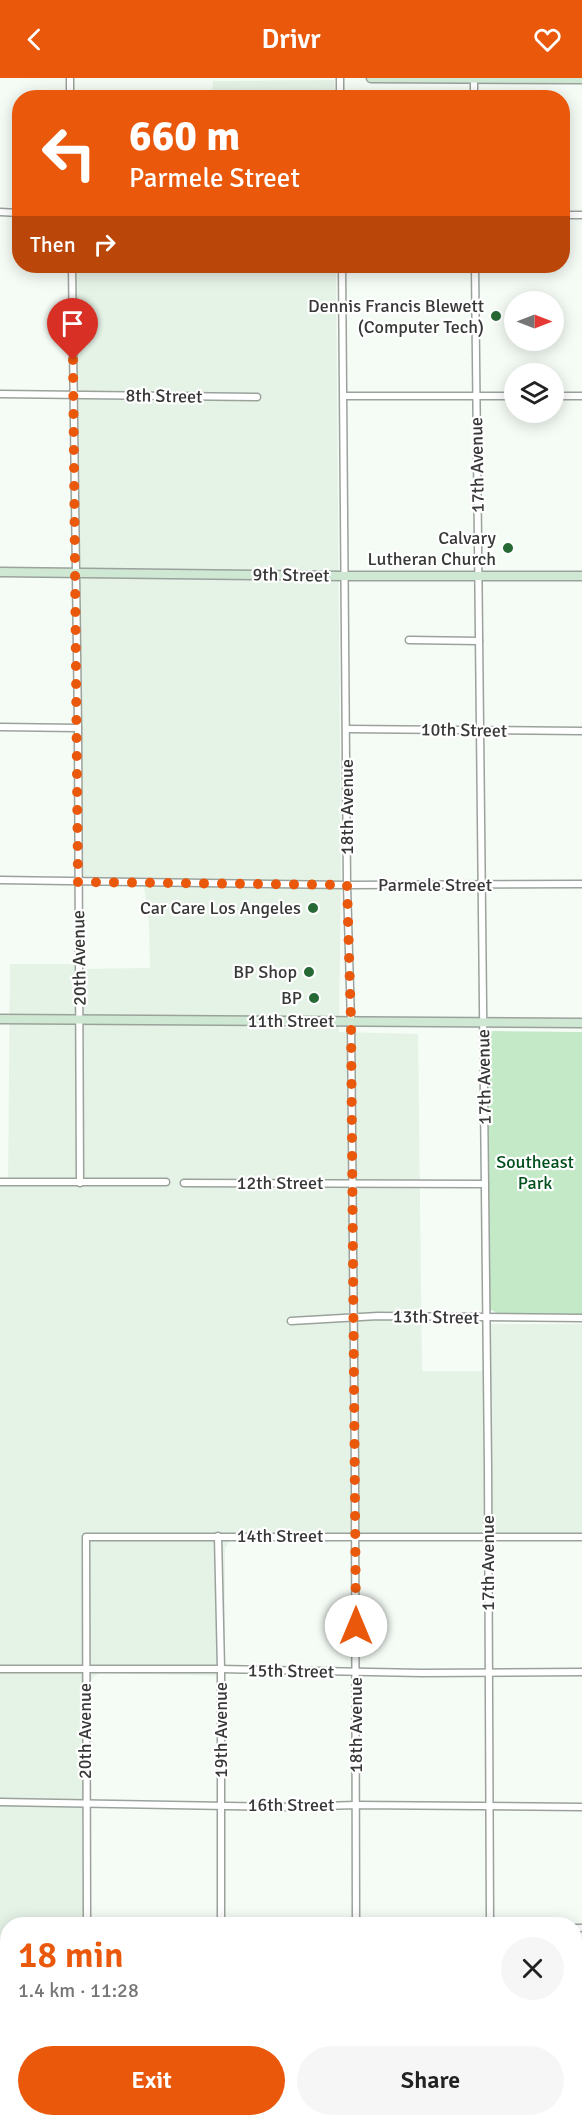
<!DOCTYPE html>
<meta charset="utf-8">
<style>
:root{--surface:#fff;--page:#f6f6f6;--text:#222;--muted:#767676;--accent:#ea580c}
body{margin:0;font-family:Signika,sans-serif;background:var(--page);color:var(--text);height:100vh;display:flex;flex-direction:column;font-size:22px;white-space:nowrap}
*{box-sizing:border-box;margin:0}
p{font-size:20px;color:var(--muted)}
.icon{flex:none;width:33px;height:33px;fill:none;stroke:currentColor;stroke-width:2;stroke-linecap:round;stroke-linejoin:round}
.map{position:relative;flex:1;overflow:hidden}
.drawer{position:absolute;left:0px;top:1839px;width:582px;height:210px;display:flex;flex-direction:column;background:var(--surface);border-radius:24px 24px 0 0;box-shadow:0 3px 15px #0003}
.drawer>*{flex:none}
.top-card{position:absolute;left:12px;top:12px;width:558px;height:183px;border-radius:24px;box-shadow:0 3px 15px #0003;background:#ea580c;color:#fff;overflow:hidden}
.needle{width:39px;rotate:90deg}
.buttons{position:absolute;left:504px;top:213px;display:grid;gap:12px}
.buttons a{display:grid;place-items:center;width:60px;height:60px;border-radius:50%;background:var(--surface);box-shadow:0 3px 15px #0003;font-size:30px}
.pin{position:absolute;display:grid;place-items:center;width:51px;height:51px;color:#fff;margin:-62px -26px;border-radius:50% 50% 50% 0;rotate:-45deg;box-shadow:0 0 6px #0007}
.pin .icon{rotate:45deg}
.me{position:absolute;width:66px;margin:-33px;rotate:0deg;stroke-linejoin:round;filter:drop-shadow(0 0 4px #0008)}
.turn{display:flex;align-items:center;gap:21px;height:126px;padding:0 18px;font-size:27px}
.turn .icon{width:78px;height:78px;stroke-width:2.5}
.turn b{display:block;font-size:42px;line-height:51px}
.then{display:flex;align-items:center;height:57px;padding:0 18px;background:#0003;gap:12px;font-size:22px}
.round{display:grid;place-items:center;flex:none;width:63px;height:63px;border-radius:32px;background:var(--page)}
.headline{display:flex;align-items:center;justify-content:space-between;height:102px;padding:0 18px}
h1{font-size:36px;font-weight:600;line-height:45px;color:var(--accent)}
.cta{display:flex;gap:12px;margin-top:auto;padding:12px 18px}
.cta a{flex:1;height:69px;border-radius:36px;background:var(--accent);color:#fff;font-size:24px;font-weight:600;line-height:69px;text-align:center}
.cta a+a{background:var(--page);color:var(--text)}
header{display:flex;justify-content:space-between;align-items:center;height:78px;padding:0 18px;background:var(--accent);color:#fff;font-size:27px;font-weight:600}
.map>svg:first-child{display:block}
.built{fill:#e5f2e6}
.green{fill:#c3e9c7}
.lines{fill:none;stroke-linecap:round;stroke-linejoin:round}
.stream{stroke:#9ecea3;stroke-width:2}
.street-casing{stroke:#9ba29c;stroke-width:9}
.secondary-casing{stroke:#9ba29c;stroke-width:11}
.street{stroke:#fff;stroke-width:6}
.secondary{stroke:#cfe8d3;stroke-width:8}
.rail-casing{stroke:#666a67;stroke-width:4.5}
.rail{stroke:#fff;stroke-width:2;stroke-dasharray:7;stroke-linecap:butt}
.route{stroke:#ea580c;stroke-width:10;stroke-dasharray:0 18}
.poi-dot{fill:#266934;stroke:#fff;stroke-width:2}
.labels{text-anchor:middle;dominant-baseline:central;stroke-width:4.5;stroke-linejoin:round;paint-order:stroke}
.poi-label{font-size:18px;fill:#373937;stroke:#fff;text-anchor:end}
.street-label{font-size:18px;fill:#373937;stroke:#fff}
.park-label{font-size:18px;fill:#004f1a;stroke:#fff}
</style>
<header><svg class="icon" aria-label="back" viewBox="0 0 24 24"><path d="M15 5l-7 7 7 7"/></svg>Drivr<svg class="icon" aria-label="heart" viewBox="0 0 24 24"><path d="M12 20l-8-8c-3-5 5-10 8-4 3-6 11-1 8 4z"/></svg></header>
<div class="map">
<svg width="582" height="2049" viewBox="0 0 582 2049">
<rect width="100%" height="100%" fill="#f5fcf6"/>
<!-- built -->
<g class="built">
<path d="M334,2L335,19H212L213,3Z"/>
<path d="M77,188H336L341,789L339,954L418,956L422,1293H482V1246H582V1463L231,1461L225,1470V1598L100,1595L93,1599L90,1606L91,1846H8V2042H156V2049H0V1107L8,1106L10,886H76V891L150,890L149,845L144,808L82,806Z"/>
</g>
<!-- green -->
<g class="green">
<path d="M492,953L582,954V1236H498L490,1231L487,959L489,955Z"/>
<path d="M370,2042H422L407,2049H355Z"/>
</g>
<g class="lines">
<!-- stream -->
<path class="stream" d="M0,1935L2,2049"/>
<defs>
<g id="street">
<path d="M70,0V20"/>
<path d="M340,0V20"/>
<path d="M474,0V20"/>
<path d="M0,134L20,135"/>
<path d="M562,137H582"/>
<path d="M72,188L78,650L80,1105"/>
<path d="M342,188L347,807L351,944L355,1393L356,1846"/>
<path d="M475,188L488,1388L490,1846"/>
<path d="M0,316L257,319"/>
<path d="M344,318H514"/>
<path d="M554,318H582"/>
<path d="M409,562L479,563"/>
<path d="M0,649L78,650"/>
<path d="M347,651L582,653"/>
<path d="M0,802L347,807L582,806"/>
<path d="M0,1104H166"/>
<path d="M184,1105L485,1106"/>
<path d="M291,1243L378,1238L582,1240"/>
<path d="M218,1458L221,1591V1846"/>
<path d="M0,1591H221L422,1595L582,1594"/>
<path d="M0,1724L289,1729L356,1727L582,1729"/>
<path d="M87,1846L86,1459H582"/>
<path d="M574,1850H582"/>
<path d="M574,2005L582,1999"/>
<path d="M87,2042V2049"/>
<path d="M221,2042V2049"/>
<path d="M510,2049L522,2042"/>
</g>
<g id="secondary">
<path d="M371,0L582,1"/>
<path d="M0,494L345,498H582"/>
<path d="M0,941L582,945"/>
</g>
</defs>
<!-- street casing -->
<use href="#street" class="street-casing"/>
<!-- secondary casing -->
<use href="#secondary" class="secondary-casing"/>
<!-- street -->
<use href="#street" class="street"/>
<!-- secondary -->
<use href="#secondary" class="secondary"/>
<defs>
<g id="rail">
<path d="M574,1914L582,1909"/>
<path d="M574,1963L582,1958"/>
<path d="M333,2049L348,2042"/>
<path d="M422,2049L436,2042"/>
</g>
</defs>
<!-- rail casing -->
<use href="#rail" class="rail-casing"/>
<!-- rail -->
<use href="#rail" class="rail"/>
</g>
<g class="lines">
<!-- route -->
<path class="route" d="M73,282L78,804L347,807L351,944L356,1548"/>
</g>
<!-- markers -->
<g class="poi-dot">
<circle cx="496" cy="238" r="6"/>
<circle cx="508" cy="470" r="6"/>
<circle cx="313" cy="830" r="6"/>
<circle cx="309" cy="894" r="6"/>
<circle cx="314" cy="920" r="6"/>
</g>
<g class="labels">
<!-- poi labels -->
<g class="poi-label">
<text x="484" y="228">Dennis Francis Blewett<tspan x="484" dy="21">(Computer Tech)</tspan></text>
<text x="496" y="460">Calvary<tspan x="496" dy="21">Lutheran Church</tspan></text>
<text x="301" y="830">Car Care Los Angeles</text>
<text x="297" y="894">BP Shop</text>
<text x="302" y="920">BP</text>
</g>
<!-- street labels -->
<g class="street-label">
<text transform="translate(164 318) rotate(1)">8th Street</text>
<text transform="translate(477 387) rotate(-91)">17th Avenue</text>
<text transform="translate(291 497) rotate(1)">9th Street</text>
<text transform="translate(464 652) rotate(1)">10th Street</text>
<text transform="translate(347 729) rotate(-90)">18th Avenue</text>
<text x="435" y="807">Parmele Street</text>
<text transform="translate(79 880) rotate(-91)">20th Avenue</text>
<text x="291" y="943">11th Street</text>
<text transform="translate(484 999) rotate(-91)">17th Avenue</text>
<text x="280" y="1105">12th Street</text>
<text transform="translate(436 1239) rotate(1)">13th Street</text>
<text x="280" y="1458">14th Street</text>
<text transform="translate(488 1485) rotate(-90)">17th Avenue</text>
<text transform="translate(291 1593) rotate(1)">15th Street</text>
<text transform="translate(356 1647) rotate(-90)">18th Avenue</text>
<text transform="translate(221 1652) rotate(-90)">19th Avenue</text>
<text transform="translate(85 1653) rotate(-90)">20th Avenue</text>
<text x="291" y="1727">16th Street</text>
</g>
<!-- park labels -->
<g class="park-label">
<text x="535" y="1084">Southeast<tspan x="535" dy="21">Park</tspan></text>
</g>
</g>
</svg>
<div class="buttons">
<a><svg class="needle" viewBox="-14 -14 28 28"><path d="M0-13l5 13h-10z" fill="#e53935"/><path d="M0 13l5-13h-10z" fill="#767676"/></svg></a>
<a><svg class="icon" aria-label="layers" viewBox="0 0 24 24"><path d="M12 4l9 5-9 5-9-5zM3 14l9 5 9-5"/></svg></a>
</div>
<div class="pin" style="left:73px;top:282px;background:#d93025"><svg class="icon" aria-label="arrive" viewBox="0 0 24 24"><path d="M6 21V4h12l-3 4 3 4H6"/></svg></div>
<svg class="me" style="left:356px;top:1548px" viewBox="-20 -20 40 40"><circle r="19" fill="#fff"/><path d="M0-13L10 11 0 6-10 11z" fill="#ea580c"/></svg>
<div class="top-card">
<div class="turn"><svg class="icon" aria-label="left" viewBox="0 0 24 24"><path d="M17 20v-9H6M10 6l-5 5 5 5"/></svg><div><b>660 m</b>Parmele Street</div></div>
<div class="then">Then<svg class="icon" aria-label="right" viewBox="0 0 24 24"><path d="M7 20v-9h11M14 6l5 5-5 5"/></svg></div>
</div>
<section class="drawer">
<div class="headline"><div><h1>18 min</h1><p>1.4 km · 11:28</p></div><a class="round"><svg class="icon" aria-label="close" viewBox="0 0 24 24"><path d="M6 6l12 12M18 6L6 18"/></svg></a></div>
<div class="cta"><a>Exit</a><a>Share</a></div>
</section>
</div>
